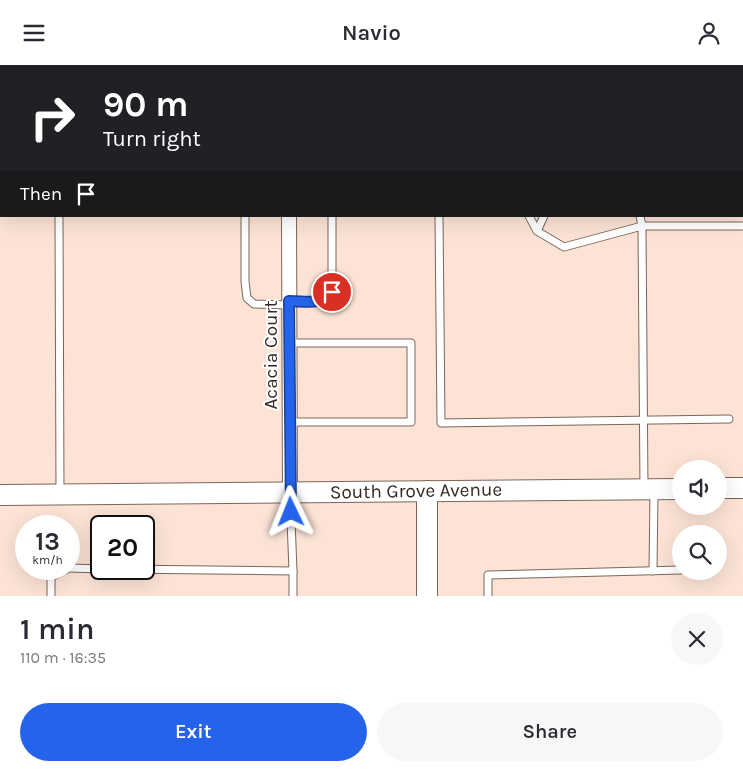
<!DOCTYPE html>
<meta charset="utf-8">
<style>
:root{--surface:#fff;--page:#f7f7f7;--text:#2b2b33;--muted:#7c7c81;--accent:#2563eb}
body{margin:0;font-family:Karla,sans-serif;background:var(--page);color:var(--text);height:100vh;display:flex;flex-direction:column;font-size:19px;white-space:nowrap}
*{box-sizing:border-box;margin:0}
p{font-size:16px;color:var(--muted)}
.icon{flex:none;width:28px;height:28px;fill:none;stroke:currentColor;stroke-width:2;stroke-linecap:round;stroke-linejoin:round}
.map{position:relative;height:531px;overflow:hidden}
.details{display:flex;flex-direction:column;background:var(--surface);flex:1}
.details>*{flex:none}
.top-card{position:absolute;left:0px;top:0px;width:744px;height:152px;box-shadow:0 5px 20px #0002;background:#202124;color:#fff;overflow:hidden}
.controls{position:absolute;left:672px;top:395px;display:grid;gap:10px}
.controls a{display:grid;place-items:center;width:55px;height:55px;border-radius:50%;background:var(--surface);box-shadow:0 5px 20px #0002;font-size:25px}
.speed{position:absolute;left:15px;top:450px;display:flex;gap:10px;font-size:25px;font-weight:700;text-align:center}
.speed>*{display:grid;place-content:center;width:65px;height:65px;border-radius:50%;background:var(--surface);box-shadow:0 5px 20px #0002;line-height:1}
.speed small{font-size:12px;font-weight:400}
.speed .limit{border:2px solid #111;border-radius:8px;background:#fff;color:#111}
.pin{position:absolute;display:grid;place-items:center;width:42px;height:42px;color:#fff;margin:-21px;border:2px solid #fff;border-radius:50%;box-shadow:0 1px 5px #0007}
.me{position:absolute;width:55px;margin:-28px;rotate:358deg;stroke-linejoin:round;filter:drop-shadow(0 0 4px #0008)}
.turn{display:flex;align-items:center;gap:18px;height:105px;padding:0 20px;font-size:22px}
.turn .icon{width:65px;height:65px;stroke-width:2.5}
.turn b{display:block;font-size:35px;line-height:42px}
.then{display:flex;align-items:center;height:48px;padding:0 20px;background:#0003;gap:10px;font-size:19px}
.round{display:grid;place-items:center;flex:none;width:52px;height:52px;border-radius:26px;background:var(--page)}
.headline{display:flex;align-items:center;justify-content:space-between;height:85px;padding:0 20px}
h1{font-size:30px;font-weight:600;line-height:38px}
.cta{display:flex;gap:10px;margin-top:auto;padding:10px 20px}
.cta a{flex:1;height:58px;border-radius:30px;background:var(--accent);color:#fff;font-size:20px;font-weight:600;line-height:58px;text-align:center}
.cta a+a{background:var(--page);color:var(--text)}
header{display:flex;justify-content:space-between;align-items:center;height:65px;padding:0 20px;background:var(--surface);font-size:22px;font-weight:600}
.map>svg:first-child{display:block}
.built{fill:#fce3d6;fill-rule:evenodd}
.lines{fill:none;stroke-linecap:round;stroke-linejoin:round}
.lane-casing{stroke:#7a665b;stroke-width:9}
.street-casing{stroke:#7a665b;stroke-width:16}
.secondary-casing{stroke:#7a665b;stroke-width:22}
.lane{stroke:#fff;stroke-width:7}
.street{stroke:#fff;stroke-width:14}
.secondary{stroke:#fff;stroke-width:20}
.route-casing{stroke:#184099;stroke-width:12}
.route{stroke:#2563eb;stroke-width:9}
.labels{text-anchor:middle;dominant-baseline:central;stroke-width:4;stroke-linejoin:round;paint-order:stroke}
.street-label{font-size:19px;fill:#322924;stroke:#fff}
</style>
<header><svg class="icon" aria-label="menu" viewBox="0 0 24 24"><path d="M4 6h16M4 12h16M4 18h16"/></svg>Navio<svg class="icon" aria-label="person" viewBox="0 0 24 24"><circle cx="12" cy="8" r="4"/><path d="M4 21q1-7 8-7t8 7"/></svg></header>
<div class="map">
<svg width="743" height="531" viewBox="0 0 743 531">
<rect width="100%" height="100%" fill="#fdefe7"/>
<!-- built -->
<path class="built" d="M0,0H743V531H0ZM1,1H742V151H1ZM681,404H719V441H681ZM26,461H69V504H26ZM101,461H144V504H101ZM681,469H719V506H681Z"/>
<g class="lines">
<defs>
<g id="lane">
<path d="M49,0L50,1"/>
<path d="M198,0V1"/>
<path d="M400,0V1"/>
<path d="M530,0V1"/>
<path d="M579,0V1"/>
<path d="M742,55H743"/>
<path d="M59,151L60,428"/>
<path d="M245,151V216L247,233L254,239L289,240"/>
<path d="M439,151L441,358L729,354"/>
<path d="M529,151L537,166L564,182L642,161L644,424"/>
<path d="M640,151L642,161H743"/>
<path d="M537,166L544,151"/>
<path d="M289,236C307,236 318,241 332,227V151"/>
<path d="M289,278H411V357H290"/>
<path d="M290,429L293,506V531"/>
<path d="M69,503L101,504"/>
<path d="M119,504L293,506"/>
<path d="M653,506L654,427"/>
<path d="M51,531V512L67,504"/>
<path d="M488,531V510L681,505"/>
</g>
<g id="street">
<path d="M742,108H743"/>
<path d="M289,151L290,428"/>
</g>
<g id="secondary">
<path d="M719,423H743"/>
<path d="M427,426V531"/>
<path d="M0,430L681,424"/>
</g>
</defs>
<!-- lane casing -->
<use href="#lane" class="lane-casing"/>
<!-- street casing -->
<use href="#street" class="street-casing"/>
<!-- secondary casing -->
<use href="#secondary" class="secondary-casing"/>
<!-- lane -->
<use href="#lane" class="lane"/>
<!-- street -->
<use href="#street" class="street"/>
<!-- secondary -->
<use href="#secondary" class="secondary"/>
</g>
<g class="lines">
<defs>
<path id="route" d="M291,447L289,236C307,236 318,241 332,227"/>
</defs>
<!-- route casing -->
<use href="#route" class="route-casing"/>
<!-- route -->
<use href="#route" class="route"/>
</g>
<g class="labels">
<!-- street labels -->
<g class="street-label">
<text transform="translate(271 290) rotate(-90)">Acacia Court</text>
<text transform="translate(416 426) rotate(-1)">South Grove Avenue</text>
</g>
</g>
</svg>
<div class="controls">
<a><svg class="icon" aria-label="sound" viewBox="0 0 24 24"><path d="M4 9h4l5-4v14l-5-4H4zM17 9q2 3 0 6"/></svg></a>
<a><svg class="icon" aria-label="search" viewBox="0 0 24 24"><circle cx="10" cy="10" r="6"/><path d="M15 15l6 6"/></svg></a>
</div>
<div class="speed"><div>13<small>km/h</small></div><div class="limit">20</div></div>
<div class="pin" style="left:332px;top:227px;background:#d93025"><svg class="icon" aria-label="arrive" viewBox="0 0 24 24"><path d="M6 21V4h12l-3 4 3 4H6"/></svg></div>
<svg class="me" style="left:291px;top:447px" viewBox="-20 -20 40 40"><path d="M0-17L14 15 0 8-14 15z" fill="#2563eb" stroke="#fff" stroke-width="4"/></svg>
<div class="top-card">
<div class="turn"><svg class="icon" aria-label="right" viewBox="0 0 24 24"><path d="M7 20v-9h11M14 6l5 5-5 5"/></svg><div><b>90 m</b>Turn right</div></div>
<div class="then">Then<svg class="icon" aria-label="arrive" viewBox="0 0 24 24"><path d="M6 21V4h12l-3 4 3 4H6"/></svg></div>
</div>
</div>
<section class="details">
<div class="headline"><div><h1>1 min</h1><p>110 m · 16:35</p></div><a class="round"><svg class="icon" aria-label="close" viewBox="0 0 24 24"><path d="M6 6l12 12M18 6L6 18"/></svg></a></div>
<div class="cta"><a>Exit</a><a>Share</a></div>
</section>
